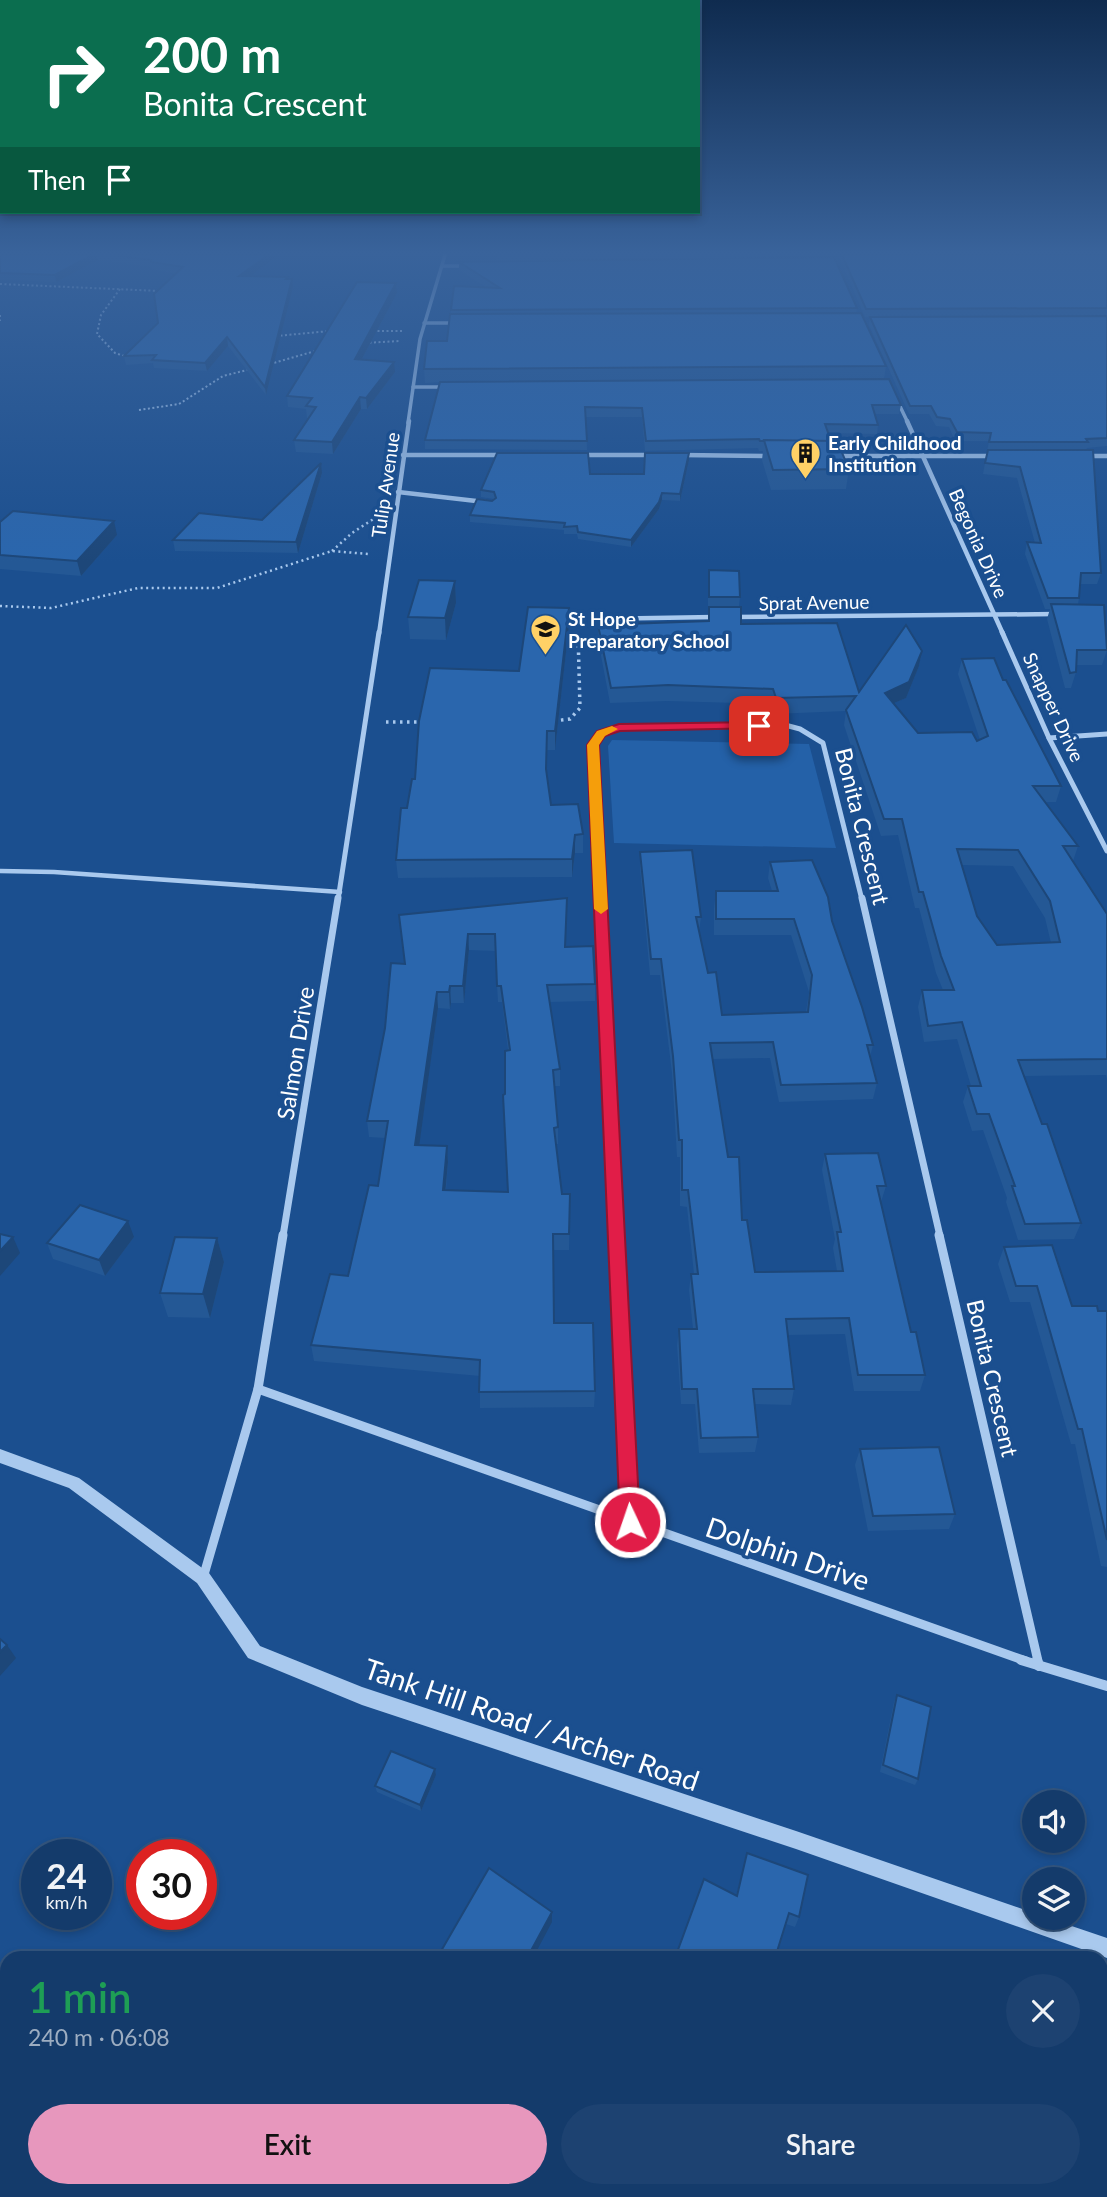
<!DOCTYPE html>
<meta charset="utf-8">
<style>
:root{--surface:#143b6b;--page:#1d4271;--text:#f1f3f6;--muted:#9dadc1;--line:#33557e;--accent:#e797bd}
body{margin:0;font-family:Lato,sans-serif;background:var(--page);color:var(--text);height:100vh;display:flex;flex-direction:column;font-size:26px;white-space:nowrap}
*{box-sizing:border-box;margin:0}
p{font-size:23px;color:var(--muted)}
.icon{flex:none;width:38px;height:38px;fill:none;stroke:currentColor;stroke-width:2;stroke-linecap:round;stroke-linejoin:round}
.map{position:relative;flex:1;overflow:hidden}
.side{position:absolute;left:0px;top:1951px;width:1108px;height:247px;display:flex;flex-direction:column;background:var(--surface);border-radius:21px 21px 0 0;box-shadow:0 4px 10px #0003,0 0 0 2px var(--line)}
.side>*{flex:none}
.banner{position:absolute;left:0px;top:0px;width:700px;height:214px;box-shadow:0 4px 10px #0003,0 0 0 2px var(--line);background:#0b6e4f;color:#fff;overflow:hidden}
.tools{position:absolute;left:1022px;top:1790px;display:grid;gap:14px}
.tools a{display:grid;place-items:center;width:63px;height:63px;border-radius:50%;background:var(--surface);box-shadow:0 4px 10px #0003,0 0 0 2px var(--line);font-size:35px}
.speed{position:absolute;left:21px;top:1839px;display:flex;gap:14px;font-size:35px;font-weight:700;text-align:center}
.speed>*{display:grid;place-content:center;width:91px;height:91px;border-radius:50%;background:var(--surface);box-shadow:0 4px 10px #0003,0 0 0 2px var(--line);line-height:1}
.speed small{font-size:18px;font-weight:400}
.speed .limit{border:10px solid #d22;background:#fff;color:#111}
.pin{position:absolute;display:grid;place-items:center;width:60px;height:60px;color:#fff;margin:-30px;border-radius:14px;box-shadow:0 4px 10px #0006}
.me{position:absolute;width:77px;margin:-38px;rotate:357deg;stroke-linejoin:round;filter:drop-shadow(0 0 5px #0008)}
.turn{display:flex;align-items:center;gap:24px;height:147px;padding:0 28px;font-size:32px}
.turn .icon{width:91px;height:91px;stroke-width:2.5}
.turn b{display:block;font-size:49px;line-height:60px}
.then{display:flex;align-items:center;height:66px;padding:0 28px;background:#0003;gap:14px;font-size:26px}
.round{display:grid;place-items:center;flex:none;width:74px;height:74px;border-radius:37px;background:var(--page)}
.summary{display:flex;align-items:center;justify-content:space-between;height:119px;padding:0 28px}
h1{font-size:42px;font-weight:600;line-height:52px;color:#1e9e55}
.primary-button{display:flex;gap:14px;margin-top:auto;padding:14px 28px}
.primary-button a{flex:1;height:80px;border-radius:42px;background:var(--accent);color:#111;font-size:28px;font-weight:600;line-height:80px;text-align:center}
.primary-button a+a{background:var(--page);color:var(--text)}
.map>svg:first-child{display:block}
.green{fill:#2461a8}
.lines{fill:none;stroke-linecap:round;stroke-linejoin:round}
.path-far2{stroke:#a9c9ee;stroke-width:2;stroke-dasharray:2 2.5;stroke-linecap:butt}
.path-far1{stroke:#a9c9ee;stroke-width:2.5;stroke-dasharray:2 3.5;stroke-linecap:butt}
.path{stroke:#a9c9ee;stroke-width:3.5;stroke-dasharray:2.5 4.5;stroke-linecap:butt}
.service{stroke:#a9c9ee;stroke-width:4.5}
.minor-far5{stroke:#a9c9ee;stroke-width:3.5}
.minor-far4{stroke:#a9c9ee;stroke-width:4.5}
.minor-far3{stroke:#a9c9ee;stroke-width:5}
.minor-far2{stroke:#a9c9ee;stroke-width:7}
.minor-far1{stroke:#a9c9ee;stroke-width:9}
.minor{stroke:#a9c9ee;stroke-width:10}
.tertiary{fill:#a9c9ee;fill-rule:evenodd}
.wall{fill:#245895;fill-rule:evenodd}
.shaded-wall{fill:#1d4779}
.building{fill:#2a66ad;stroke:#1d4779;stroke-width:2;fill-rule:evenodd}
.route{fill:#e11d48;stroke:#92132f;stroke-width:2}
.slow{fill:#f59e0b}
.labels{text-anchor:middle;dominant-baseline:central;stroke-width:7;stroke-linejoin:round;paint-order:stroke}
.far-poi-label{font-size:19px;font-weight:bold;fill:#fff;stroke:#1b4f8f;text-anchor:start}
.far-street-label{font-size:19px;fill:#fff;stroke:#1b4f8f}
.street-label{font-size:23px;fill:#fff;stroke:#1b4f8f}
.near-street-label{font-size:28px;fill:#fff;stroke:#1b4f8f}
</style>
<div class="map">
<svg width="1107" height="2197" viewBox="0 0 1107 2197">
<rect width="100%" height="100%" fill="#1b4f8f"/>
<!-- green -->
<path class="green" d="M612,740L809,744L836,848L614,843L608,746Z"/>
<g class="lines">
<!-- path-far2 -->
<g class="path-far2">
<path d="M0,284L160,291"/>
<path d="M120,289L101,315L97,334L115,353L127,357"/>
<path d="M0,315V321"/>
<path d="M373,331H403"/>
<path d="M276,336L330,331"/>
<path d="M365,343L399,341"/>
<path d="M270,364L319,350"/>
<path d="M139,410L179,404L223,376L251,369"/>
</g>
<!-- path-far1 -->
<g class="path-far1">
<path d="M332,551L352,533L375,518"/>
<path d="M0,606L51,608L138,588H217L332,551L368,554"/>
</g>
<!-- path -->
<g class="path">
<path d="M554,721L570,719L580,708L578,633"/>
<path d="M386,722H423"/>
</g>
<!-- service -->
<path class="service" d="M0,871L54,872L340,892"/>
<!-- minor-far5 -->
<g class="minor-far5">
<path d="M443,266H467"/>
<path d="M424,323H458"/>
<path d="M413,387H448"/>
<path d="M896,398L908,423"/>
<path d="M408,423L420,339L445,255"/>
</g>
<!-- minor-far4 -->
<g class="minor-far4">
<path d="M907,421L1003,634"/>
<path d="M403,455H504"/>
<path d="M579,455H655"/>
<path d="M681,455L770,456"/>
<path d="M835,456H994"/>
<path d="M1087,456H1107"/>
<path d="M398,492L485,502"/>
<path d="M733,617L1057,614"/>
<path d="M593,619L714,617"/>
<path d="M379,634L409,421"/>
</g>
<!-- minor-far3 -->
<g class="minor-far3">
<path d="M1002,632L1049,738L1107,851"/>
<path d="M1049,738L1107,734"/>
<path d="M338,900L379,632"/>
<path d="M600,900L593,745L601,734L619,727L785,725L800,729L823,743L862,900"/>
</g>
<!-- minor-far2 -->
<g class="minor-far2">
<path d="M600,898L616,1236"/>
<path d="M862,898L940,1236"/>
<path d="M283,1236L338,898"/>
</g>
<!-- minor-far1 -->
<g class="minor-far1">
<path d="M616,1235L630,1522"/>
<path d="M939,1235L1038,1661"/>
<path d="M258,1389L1026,1661"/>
<path d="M203,1578L258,1389L283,1235"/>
</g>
<!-- minor -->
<g class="minor">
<path d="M1021,1660L1107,1686"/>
<path d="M1037,1660L1039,1666"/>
</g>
<!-- tertiary -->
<path class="tertiary" d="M0,1449L79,1478L209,1573L260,1646L362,1687L796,1831L1034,1913V1918H1048L1107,1938V1958L796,1849L362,1705L248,1658L197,1583L69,1488L0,1463Z"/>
</g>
<!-- wall -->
<g class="wall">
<path d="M0,255H278L250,276L288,279L293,287L266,395L228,346L207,371L154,368L153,363L126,365L124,356L158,323L176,274L152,269V267L98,260L56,282L0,280Z"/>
<path d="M497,255H830L829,257L497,261Z"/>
<path d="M838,255H1107V316L865,317Z"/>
<path d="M459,262L857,308L856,313L886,366L884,379L901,405L899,414H875L878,425L877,434L829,433L831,441L849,469L846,489L771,490L762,460L763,451H759L758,448L645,451L642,417H586L587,450L425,449V440L440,382L425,383L424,369L447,341L451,314V310L486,287L459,270Z"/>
<path d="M396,283L397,293L362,359L395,372L367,409H361L333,454L296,452L294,440L309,418H307L306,409L288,407L287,396Z"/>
<path d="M1107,316V446L1087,448L1086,450L1101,573L1097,584H1080L1079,598L1078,604L1107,650L1102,665H1076V672L1071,688H1065L1047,619L1050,609H1045L1025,554L1027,542L1035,543L1017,478L983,474L989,441H955L949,427L936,426L929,414H909L869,325L870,317Z"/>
<path d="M689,460L680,501L662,500L659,509L631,547L578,539L577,534H564V530L470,522V515L494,499L481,497V490L590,474H644Z"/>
<path d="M322,473L298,553L175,551L173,540L262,520Z"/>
<path d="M0,522L117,535L81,576L0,569Z"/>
<path d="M709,570L740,597L739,607L741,624L859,692L922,651L919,666L906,698L894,703L918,733L977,741L980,740L958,674L962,659L1003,680L1061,786L1056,802H1046L1078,846L1073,861L1107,914V1079L1106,1075L1024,1076L1042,1124L1081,1223L1074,1239L1018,1240L1006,1202L1007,1198L983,1130L972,1131L963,1102L968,1086H971L957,1039L924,1042L918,1007L922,990H943L936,973L919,908H915L898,835L881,836L844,725L846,711L774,714L771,704L667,701L610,703L598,640V625L708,621V585ZM962,865L1013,866L1045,918L1051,943L997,945L977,916Z"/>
<path d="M455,581L456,603L446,640L410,639L408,617Z"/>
<path d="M569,608V626L555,750H547V772L551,805L583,834V853H575L572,877L398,878L396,860L407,808Z"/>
<path d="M640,852L701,917L699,932L708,973L722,1015L806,1012L809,992L791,935H714V908L716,891H772L768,878L770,862L832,921L873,1045L870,1057L877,1083L873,1099L779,1102L770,1058L713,1059L728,1157L742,1220L755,1272L837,1271L833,1248L835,1239L822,1170L825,1154L886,1186L881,1202L911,1332L925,1375L920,1391H854L845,1334L788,1335L794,1389L791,1405L754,1404L758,1437L755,1452L699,1453L695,1404H681L677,1345L679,1329H693L689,1290L691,1274H694L687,1207L680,1206V1157H677L672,1073L660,975H650L640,868Z"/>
<path d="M567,898L565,947L595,984V1001L549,1002L560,1069V1086H554L558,1127V1144H556L562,1194H570L569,1250H553L554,1323L595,1391L594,1407L480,1408V1376L314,1361L311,1345L348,1276L378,1186L385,1138L369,1137L367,1121L405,964L399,915ZM469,950L495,951L498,1002H502L508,1050V1192L446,1190L448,1162L447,1146L419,1145L438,1008L450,1009L451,1003H464Z"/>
<path d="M134,1237L105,1276L53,1259L47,1243Z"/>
<path d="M217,1238L224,1262L210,1318L168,1317L160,1293Z"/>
<path d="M1004,1247L1072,1306L1098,1311H1107V1568V1567L1101,1566L1075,1444H1071L1030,1302H1010L998,1264Z"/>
<path d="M860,1449L955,1514L949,1529L868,1531L855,1465Z"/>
<path d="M897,1695L918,1779L915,1785L880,1772L894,1702Z"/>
<path d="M435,1769L436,1775L421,1811L377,1792L375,1786Z"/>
<path d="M747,1853L799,1917L795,1927L786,1924L736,1896Z"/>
<path d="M748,2191H804L803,2197H747Z"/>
<path d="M893,2191H1020V2194L1015,2197H893Z"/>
</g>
<!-- shaded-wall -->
<g class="shaded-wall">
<path d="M92,255H97L98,260L56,282L55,275Z"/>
<path d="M268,255H278L240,284L239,276Z"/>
<path d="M292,279L293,287L266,395L265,387Z"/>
<path d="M396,283L397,293L356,370L355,359Z"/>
<path d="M227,337L228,346L207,371L205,363Z"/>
<path d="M394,362L395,372L367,409L366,398Z"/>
<path d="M360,397L361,409L333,454L332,442Z"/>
<path d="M689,453V460L680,501V494Z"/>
<path d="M321,463L322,473L298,553L296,542Z"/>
<path d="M662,493V500L659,509L631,547V540Z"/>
<path d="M114,521L117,535L81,576L77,561Z"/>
<path d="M455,581L456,603L446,640L445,618Z"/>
<path d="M569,608V626L555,750V731Z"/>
<path d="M922,651L919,666L906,698L882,708L885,693Z"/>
<path d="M575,835V853L572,877V859Z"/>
<path d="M468,934L469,950L464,1003L463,986Z"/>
<path d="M450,986L451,1003L450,1009L449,992Z"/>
<path d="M437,992L438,1008L417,1162L415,1145Z"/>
<path d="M447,1146L448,1162L444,1206L443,1190Z"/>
<path d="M128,1221L134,1237L105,1276L99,1260Z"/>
<path d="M13,1237L20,1253L0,1276V1251Z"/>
<path d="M217,1238L224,1262L210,1318L203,1294Z"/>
<path d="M7,1645L16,1658L0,1676V1652Z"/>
<path d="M435,1769L436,1775L421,1811L420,1805Z"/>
<path d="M552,1912V1922L533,1958H527Z"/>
</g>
<!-- building -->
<g class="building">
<path d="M0,255H92L55,275L0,273Z"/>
<path d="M115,255H268L239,276L288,277L286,279H292L265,387L227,337L205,363L152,360L156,355L124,356L158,323L154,294L183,267L151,262V260Z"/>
<path d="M842,255H1107V308L866,309Z"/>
<path d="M834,257L857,308L451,310L454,286L500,288L459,262Z"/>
<path d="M357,282L396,283L355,359L394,362L366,398L360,397L332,442L294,440L316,407L306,406L312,398L287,396Z"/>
<path d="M861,313L886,366L424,369L427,341H447L450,314Z"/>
<path d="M1107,316V438L1086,439L1088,442H989L991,433L957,432L950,419L937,417L931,406H910L870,317Z"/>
<path d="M889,379L901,405H872L878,425L825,424L831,441H760L759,439L646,441L642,408L585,407L587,441L425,440L440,382Z"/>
<path d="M764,440L837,441L849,469L773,470Z"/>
<path d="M988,450H1093L1101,573H1081L1079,598H1048L1027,542L1041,543L1020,467L985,463Z"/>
<path d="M497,453H588L590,474H644L645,453H689L680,494L662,493L659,502L631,540L578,532L577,526L564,527L565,523L470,515L477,499L492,501L496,498L494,492L481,490Z"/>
<path d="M321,463L296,542L173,540L199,513L262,520Z"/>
<path d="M13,511L114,521L77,561L0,555V522Z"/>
<path d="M709,570L739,571L740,597H709Z"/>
<path d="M419,580L455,581L445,618L408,617Z"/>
<path d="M1051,604L1104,605L1107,650H1077L1076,672L1070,673Z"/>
<path d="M528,607L569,608L555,731H547L546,769L551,805L578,804L583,834L575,835L572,859L396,860L401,808H407L412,779H415L419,721L430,668L519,671Z"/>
<path d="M709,607H741V624L837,623L859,692L906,625L922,651L909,682L885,693L918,733L972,732L977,741L988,736L962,659L994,658L1003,680H1006L1061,786H1033L1078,846H1063L1107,914V1059L1018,1060L1042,1124H1047L1081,1223L1025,1224L1012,1186H1015L989,1114H977L968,1086H981L962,1022L928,1026L922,990H954L941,956L923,892H919L902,819H884L846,710L856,696L776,698L773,689L668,685L611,688L598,625L709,621ZM957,849L1018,850L1050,901L1060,942L997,945L977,916Z"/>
<path d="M692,850L701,917H696L708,973L716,972L722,1015L808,1012L812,975L794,919H716V891H778L770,862L812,860L828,897L832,921L862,1007L873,1045H867L877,1083L781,1085L773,1042L710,1043L728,1157H739L742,1220H747L755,1272L843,1271L837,1232H841L825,1154L878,1153L886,1186H877L911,1332H916L925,1375H858L849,1318L786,1319L794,1389H753L758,1437L701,1438L697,1389H682L679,1329H697L691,1274H698L688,1190H682V1140H679L673,1056L661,959H651L640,852Z"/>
<path d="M567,898L565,947L593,946L595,984L547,985L560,1069L553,1070L558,1127L554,1128L562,1194H570L569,1234H553L554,1323H593L595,1391L479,1392L480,1360L311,1345L330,1274L348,1276L369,1185L378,1186L388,1121H367L385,1028L391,963L405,964L399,915ZM468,934H495L497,986H501L510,1050L505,1051V1094L503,1095L508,1192L443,1190L447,1146L415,1145L437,992H449L450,986H463Z"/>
<path d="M80,1205L128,1221L99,1260L47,1243Z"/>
<path d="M0,1234L13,1237L0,1251Z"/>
<path d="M175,1237L217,1238L203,1294L160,1293Z"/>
<path d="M1052,1245L1072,1306H1097L1098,1311H1107V1540L1082,1429H1078L1037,1286H1016L1004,1247Z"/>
<path d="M939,1447L955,1514L873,1516L860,1449Z"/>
<path d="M0,1639L7,1645L0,1652Z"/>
<path d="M897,1695L931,1707L918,1779L883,1765Z"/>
<path d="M391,1751L435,1769L420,1805L375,1786Z"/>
<path d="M747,1853L808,1875L799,1917L789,1913L775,1958H675L704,1879L737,1896Z"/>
<path d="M489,1868L552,1912L527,1958H437Z"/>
<path d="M751,2191H804L803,2197H750Z"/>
<path d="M900,2191H1007L1006,2197H899Z"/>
<path d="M69,2193L84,2197H68Z"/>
</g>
<!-- sky -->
<linearGradient id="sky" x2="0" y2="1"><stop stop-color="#0f2b4f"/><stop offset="0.45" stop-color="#39639b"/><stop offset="1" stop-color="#39639b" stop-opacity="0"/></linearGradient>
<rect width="1107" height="562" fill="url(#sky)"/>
<!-- route -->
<path class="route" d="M759,722L765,726L763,728L620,731L605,736L599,745L640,1522L637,1529L630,1531L623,1529L620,1522L587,745L597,731L619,724Z"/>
<!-- slow -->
<path class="slow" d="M612,726L618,729L605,736L599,745L608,909L601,914L594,909L587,745L597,731Z"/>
<!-- icons -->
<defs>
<symbol id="building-pin" viewBox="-11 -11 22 30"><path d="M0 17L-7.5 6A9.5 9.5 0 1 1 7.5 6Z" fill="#ffd166" stroke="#1b4f8f"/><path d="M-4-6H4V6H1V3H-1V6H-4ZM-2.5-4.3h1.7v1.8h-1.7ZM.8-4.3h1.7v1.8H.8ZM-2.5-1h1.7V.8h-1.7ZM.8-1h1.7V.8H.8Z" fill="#111"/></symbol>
<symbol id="school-pin" viewBox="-11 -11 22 30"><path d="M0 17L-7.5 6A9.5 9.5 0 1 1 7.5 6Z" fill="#ffd166" stroke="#1b4f8f"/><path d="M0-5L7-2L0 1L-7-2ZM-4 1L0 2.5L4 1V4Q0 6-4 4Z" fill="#111"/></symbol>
</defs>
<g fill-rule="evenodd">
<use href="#building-pin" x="788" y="436" width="35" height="47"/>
<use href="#school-pin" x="528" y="612" width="35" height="47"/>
</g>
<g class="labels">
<!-- far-poi labels -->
<g class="far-poi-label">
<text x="828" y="442">Early Childhood<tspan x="828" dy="22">Institution</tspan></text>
<text x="568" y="618">St Hope<tspan x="568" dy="22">Preparatory School</tspan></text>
</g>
<!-- far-street labels -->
<g class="far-street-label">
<text transform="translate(385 485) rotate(-82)">Tulip Avenue</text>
<text transform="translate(979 543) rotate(66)">Begonia Drive</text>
<text transform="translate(814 602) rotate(-1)">Sprat Avenue</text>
<text transform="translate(1054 707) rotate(65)">Snapper Drive</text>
</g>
<!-- street labels -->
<g class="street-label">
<text transform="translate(863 826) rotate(76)">Bonita Crescent</text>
<text transform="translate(295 1053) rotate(-81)">Salmon Drive</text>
<text transform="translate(993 1378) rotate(77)">Bonita Crescent</text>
</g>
<!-- near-street labels -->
<g class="near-street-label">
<text transform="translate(788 1553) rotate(19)">Dolphin Drive</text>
<text transform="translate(532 1724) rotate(19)">Tank Hill Road / Archer Road</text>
</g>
</g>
</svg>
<div class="tools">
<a><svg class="icon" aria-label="sound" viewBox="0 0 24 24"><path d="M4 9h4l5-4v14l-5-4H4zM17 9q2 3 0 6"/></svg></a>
<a><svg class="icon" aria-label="layers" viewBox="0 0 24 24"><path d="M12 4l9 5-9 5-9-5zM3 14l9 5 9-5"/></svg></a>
</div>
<div class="speed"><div>24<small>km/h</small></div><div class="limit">30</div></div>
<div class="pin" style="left:759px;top:726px;background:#d93025"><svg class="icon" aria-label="arrive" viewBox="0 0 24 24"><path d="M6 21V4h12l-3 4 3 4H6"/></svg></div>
<svg class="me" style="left:630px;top:1522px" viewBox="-20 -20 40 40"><circle r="17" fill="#e11d48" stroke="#fff" stroke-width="3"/><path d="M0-11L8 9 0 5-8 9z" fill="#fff"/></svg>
<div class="banner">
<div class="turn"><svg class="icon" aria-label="right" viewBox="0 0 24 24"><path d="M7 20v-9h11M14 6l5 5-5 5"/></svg><div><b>200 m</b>Bonita Crescent</div></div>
<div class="then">Then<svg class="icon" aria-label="arrive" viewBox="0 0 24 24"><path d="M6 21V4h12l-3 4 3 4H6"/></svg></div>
</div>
<section class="side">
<div class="summary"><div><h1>1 min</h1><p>240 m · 06:08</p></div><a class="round"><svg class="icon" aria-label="close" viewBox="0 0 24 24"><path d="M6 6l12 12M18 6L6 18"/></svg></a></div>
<div class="primary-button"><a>Exit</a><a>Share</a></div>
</section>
</div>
